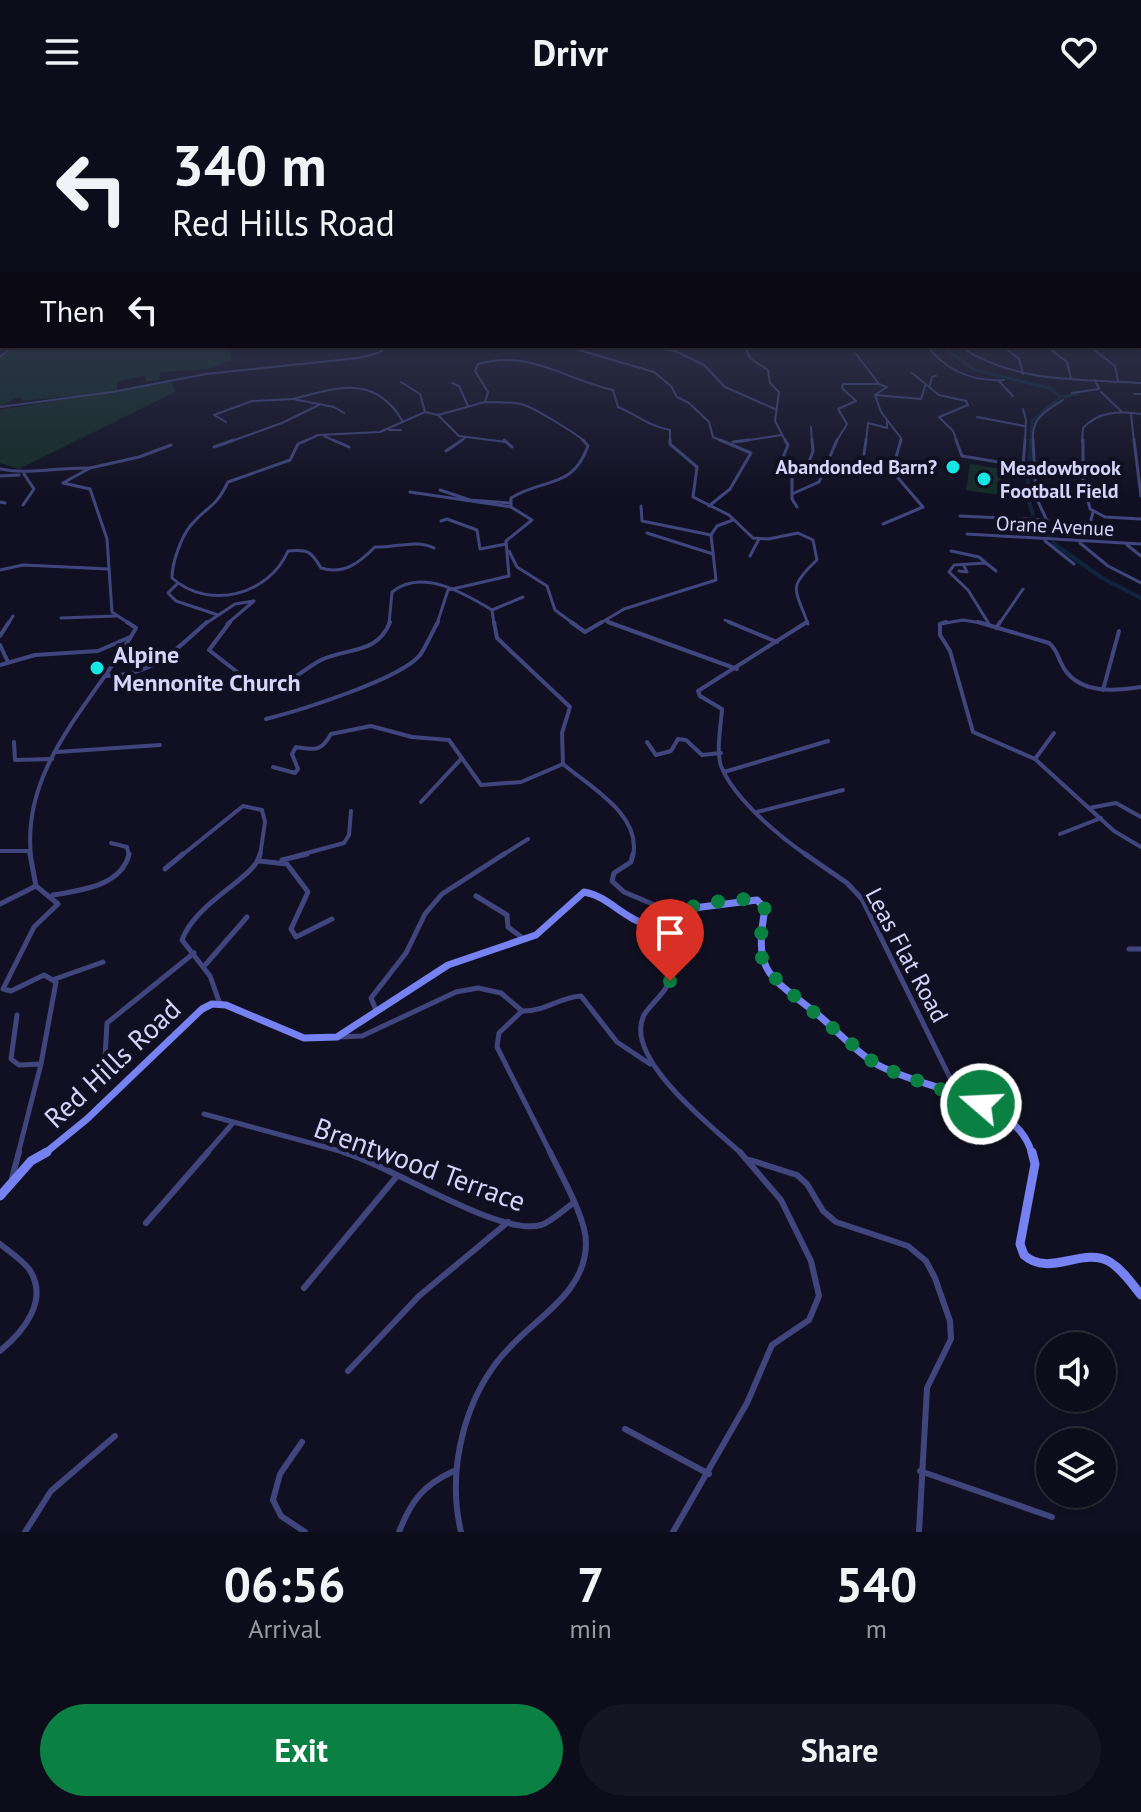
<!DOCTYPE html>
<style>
:root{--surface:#0d0c1a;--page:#161523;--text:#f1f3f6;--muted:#9a9ba2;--line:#2d2c39;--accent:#0b8043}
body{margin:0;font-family:"PT Sans",sans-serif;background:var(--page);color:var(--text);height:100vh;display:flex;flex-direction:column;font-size:30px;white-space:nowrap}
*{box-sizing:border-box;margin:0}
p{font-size:26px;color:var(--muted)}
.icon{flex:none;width:44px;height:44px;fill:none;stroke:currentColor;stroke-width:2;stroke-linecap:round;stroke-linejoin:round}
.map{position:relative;height:1428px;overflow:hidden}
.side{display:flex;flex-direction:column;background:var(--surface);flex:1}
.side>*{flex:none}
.banner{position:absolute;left:0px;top:0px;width:1142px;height:244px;box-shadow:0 2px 6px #0004,0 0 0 2px var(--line);background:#0d0c1a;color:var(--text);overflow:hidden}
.fabs{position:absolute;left:1036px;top:1228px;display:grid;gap:16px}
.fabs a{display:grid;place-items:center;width:80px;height:80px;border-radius:50%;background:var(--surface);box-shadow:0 2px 6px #0004,0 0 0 2px var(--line);font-size:40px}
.pin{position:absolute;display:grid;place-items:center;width:68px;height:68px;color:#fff;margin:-82px -34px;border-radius:50% 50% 50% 0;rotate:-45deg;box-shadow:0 0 8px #0007}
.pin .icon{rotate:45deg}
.me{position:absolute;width:88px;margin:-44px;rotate:289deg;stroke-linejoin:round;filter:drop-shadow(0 0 6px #0008)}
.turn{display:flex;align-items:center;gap:28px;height:168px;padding:0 40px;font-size:36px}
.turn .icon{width:104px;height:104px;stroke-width:2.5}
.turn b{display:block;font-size:56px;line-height:68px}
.then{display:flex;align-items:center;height:76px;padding:0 40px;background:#0003;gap:16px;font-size:30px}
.eta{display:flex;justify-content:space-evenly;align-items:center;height:136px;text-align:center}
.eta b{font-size:48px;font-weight:700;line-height:56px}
.button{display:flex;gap:16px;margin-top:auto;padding:16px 40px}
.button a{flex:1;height:92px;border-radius:48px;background:var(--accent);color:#fff;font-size:32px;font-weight:700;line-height:92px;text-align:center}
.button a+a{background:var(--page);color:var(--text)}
header{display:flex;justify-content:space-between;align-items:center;height:104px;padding:0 40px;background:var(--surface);font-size:36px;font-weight:700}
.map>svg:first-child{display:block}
.green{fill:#142c28}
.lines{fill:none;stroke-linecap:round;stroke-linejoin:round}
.canal-far1{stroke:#0f253d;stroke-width:3}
.canal{stroke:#0f253d;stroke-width:4}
.street-far4{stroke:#40457d;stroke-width:2}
.street-far3{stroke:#40457d;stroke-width:3}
.street-far2{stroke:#40457d;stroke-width:4}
.street-far1{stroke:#40457d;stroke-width:5}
.street{stroke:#40457d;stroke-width:6}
.secondary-far1{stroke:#7681f2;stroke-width:7}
.secondary{stroke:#7681f2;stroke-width:9}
.route{stroke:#0b8043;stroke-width:14;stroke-dasharray:0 25.2}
.poi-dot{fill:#16e6e3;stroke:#111022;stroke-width:3}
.labels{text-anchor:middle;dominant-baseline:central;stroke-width:8;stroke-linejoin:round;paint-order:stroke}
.far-poi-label{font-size:20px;font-weight:bold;fill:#d5d5fb;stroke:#111022;text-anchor:end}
.far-street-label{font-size:20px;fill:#d5d5fb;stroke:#111022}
.poi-label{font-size:24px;font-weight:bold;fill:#d5d5fb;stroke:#111022;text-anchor:start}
.street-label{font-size:24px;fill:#d5d5fb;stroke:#111022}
.near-street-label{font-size:28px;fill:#d5d5fb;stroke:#111022}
</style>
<header><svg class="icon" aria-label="menu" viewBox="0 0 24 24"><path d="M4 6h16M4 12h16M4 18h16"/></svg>Drivr<svg class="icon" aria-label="heart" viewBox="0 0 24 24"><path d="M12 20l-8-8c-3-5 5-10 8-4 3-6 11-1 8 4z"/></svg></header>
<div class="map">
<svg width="1141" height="1428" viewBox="0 0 1141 1428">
<rect width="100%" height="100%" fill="#111022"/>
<!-- green -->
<g class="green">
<path d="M13,242H229L231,256L209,265L160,268L159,276L146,278L145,271L117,278V287L171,277L175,288L19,365L0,359V306L103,289L23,297L19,293L0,302V255Z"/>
<path d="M970,360L1002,365L999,391L966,386Z"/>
</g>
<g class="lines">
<!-- canal-far1 -->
<g class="canal-far1">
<path d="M941,242L975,266L1049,284L1061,293"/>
<path d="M1031,338L1032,317L1061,293L1078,290"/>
</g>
<!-- canal -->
<g class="canal">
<path d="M1029,362L1031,336"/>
<path d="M1029,366L1027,392L1033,410"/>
<path d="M1044,427L1051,434"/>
<path d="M1053,439L1102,474L1141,494"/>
</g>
<!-- street-far4 -->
<g class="street-far4">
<path d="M565,242L654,268L671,282L677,293L689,299L709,318L713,333L724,338"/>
<path d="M642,242L675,247L704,261L725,283L775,305"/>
<path d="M744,242L751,255L768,266L770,279L779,288L775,317L786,338"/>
<path d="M927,242C947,267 972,278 1004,276"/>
<path d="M959,242C1014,279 1077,275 1141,279"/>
<path d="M1003,242L1019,255L1023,270"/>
<path d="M1046,242L1067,258L1071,275"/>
<path d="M1089,242L1115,262L1118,277"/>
<path d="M1128,242L1141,243"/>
<path d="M856,250L879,280L887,283L875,291L921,295L925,282"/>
<path d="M0,253L11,243L6,242"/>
<path d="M912,269L939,291L966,297L968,301"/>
<path d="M999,277L1013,292"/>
<path d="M401,278L420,290L425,308"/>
<path d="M452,279L459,282L468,302"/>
<path d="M930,281L932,273L936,272"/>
<path d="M1101,288L1122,308"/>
<path d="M1072,289L1099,285L1095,276"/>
<path d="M1134,290H1141"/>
<path d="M875,291L881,308L901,334L900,338"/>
<path d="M485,298C497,299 513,297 524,301C534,304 579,331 585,338"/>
<path d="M0,303L112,288L206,270L358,254L378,249L389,242"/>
<path d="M1023,305L1026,316L1025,338"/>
<path d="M344,309L334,303L293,295C338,283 376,270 403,318"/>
<path d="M1131,309L1134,338"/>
<path d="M438,311L485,298L488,288L475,267L478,260C529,245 564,275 613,286L618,303C639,312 646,321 670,326V338"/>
<path d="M977,313L1024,322"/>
<path d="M226,318L214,311L252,297L293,295"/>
<path d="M811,323L812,338"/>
<path d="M389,326H401"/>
<path d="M324,332L337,338"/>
<path d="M229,338L282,319L319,301"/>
<path d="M303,338L318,331L380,328L425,308L438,311L459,332L506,338"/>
<path d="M459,338L465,334"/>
<path d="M735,338L782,331"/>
<path d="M836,338L847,320L838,305L856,297L842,284L843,280H879"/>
<path d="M866,338L868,319L887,324V316"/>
<path d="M957,338L953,327L939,313L968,301"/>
<path d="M1033,338C1031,314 1044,308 1063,296"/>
<path d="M1082,338L1083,324C1099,307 1119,307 1141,310"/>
</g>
<!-- street-far3 -->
<g class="street-far3">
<path d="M307,336L298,340L290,356L228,378C215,405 208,401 191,421C181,433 172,459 172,474C209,507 269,491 288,447C308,445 311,447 321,464C344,471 359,459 375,443C394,444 417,435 434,444"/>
<path d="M333,336L349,343"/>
<path d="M504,336L512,343"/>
<path d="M670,336V340L697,363L693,393L729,411L753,434L768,435L798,429L813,436L817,456C787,484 795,484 808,520"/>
<path d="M785,336L788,341L781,358L792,374V395L797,403"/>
<path d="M956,336L962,352L1082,372"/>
<path d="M1033,336L1036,393L1048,419"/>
<path d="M1083,336V375L1090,405L1105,413L1141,415"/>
<path d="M1134,336L1141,392"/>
<path d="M733,338L749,336"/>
<path d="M214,343L234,336"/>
<path d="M446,347L462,336"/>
<path d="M864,350L866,336"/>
<path d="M1023,362L1025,336"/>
<path d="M90,364L139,353L171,341"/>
<path d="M0,365C30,371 59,363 90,364L63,379L90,385L107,435L112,508L130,520"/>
<path d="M790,371L805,369L813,347L812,336"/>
<path d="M0,372L19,371"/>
<path d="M440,386L470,396L510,399"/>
<path d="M410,388L511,403"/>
<path d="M792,390L819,378L837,336"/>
<path d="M0,398L5,399"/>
<path d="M23,401L34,385L24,370"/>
<path d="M641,402L642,417L711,431"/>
<path d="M709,402L730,385L751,349L720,336"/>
<path d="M960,412L1047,416"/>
<path d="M441,417L447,415L477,426L480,445L506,440"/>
<path d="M883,420L923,403L892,367L901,336"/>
<path d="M1090,420L1093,408"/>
<path d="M647,429L713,450"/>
<path d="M967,430L1141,440"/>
<path d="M1045,437L1074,460"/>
<path d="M1080,439L1108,462L1141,479"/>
<path d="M1127,441L1141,452"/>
<path d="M509,447L517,463L547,482L555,506L574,520"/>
<path d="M951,447L979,453L986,459"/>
<path d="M750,452L759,435"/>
<path d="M0,466L23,461L109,465"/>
<path d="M959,467L967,468L964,462"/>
<path d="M177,480L168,489L176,497L218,511"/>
<path d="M492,506L523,493"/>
<path d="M61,514L116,512"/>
<path d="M725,516L734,520"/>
<path d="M606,517L612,520"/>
<path d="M8,520L13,512"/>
<path d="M205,520L235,500L254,497L227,520"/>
<path d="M389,520L392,488C422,464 464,489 492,506L494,520"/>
<path d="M437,520L448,486L509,472L506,437L532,416L511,403V394C545,373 572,386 588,342L583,336"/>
<path d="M599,520L624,505L716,476L711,431L717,422L733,416"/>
<path d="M940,520L963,516L987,520"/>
<path d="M989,520L968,486L949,468L954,461L986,459L996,467"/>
<path d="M999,520L1023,485"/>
</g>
<!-- street-far2 -->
<g class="street-far2">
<path d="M230,518L209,546L255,582L272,586C290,579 304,565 321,556C348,543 377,551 390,518"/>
<path d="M494,518L497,534L570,603L562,629L563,660C590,683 642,711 633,752"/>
<path d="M571,518L585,528L602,518"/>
<path d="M608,518L737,565"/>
<path d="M729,518L777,538"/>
<path d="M807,518L698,587L700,592L722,605C721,621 716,647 721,662C734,695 780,733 808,752"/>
<path d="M946,518L940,520V531L950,547L973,628L1035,655L1114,727L1141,743"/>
<path d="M978,518L1049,539C1058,546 1058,556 1065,566C1082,590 1115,587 1141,583"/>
<path d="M996,524L1000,518"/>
<path d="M0,532L9,518"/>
<path d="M0,541L8,558"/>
<path d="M0,561L35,551L98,547L130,533"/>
<path d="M104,572C153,572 173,548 207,518"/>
<path d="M1103,586L1119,527"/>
<path d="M266,615C298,607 401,575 420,551C427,541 432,528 438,518"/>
<path d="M14,638L15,656L52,655"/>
<path d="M647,638L656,651L671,647L678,635L686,636L702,651L721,649"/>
<path d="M57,648L160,641"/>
<path d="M1035,655L1054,629"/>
<path d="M273,663L295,669L298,665L292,650L296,643C315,646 321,648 331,630L371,622L412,633L449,636L481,681L521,678L563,660"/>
<path d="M724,668L828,637"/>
<path d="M421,698L462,654"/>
<path d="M1089,704L1116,699L1141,713"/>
<path d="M757,708L843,686"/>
<path d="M1060,730L1101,714"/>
<path d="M111,739L127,743L129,752"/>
<path d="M0,747H29"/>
<path d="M31,752C21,661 95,597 136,524L127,518"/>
<path d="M181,752L243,702L262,706L265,718L260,752"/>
<path d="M296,752L344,739L349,731L351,707"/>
<path d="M501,752L528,735"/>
</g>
<!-- street-far1 -->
<g class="street-far1">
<path d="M633,750L631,758L614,769L612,777L624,788L669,807"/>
<path d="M805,750L847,779L862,795L958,990"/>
<path d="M282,756L307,750"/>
<path d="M259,757L287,760L308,788L291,825L296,833L332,815"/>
<path d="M165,765L183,750"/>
<path d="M53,791C79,787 122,782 129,750"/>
<path d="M476,792L507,811L508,823L524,835"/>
<path d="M0,800L36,782"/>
<path d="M657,817C661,834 676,866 667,882C661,893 650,901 644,911C622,954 714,1024 742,1050"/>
<path d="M1129,845H1141"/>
<path d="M206,860L247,813"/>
<path d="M55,875L103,858"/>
<path d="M220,900L210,872L182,836C196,797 256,774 260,750"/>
<path d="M376,906L371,894L406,849L425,810L442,790L504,750"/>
<path d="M522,907C544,908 560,893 581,892L617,938L650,960"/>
<path d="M522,907L499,929L497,943L551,1050"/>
<path d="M17,911L11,955L19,961L41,960"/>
<path d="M339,933L362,932L456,888L478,884L501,889L522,907"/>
<path d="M105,954L107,919L194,849"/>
<path d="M204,1010L351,1050"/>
<path d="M18,1050L41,960L56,878L44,871L11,887L3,885L34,823L58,800L36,782L30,750"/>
<path d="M206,1050L233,1019"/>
</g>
<!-- street -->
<g class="street">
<path d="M343,1048C389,1060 498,1133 541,1121C551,1118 563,1106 572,1100"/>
<path d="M750,1056L797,1071L807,1080L823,1107L836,1118L908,1142L926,1157L935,1174L950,1217L951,1235L927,1284L919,1428"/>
<path d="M12,1074L19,1048"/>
<path d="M146,1119L208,1048"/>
<path d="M0,1140C10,1148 21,1155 29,1165C50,1196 23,1228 0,1247"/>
<path d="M304,1184L397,1072"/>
<path d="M348,1267L419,1192L508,1118"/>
<path d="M625,1325L709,1370"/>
<path d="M302,1338L280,1370L273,1396L281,1412L305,1428"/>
<path d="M920,1367L1052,1413"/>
<path d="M25,1428L51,1387L115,1332"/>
<path d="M399,1428C411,1397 423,1381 454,1367"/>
<path d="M461,1428C446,1364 465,1287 513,1240C542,1210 586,1186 586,1139C586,1114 561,1071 550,1048"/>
<path d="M673,1428L747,1299L772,1241L809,1216L819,1192L811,1157L781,1096L740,1048"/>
</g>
<!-- secondary-far1 -->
<path class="secondary-far1" d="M44,1050L87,1015L202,905L212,900L226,901L304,934L337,933L448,861L536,831L584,788C608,792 622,813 645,820L670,807L757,796L765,805C753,870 770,872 817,910C837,926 855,948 878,961C923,986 1017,992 1032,1050"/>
<!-- secondary -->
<g class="secondary">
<path d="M1032,1048L1035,1060L1020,1140L1024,1151C1049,1174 1083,1142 1110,1158C1123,1166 1132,1180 1141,1191"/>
<path d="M0,1092L31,1057L47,1048"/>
</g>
</g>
<!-- sky -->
<linearGradient id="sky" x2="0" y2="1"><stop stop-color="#090913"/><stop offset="0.49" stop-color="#32374f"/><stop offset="1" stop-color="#32374f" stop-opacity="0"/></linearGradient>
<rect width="1141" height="394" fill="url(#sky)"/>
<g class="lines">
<!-- route -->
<path class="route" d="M670,877L657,817C674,803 735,792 757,796L765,805L759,844L763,857L779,879L878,962L981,1000"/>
</g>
<!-- markers -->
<g class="poi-dot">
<circle cx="953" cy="363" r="8"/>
<circle cx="984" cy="375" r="8"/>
<circle cx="97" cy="564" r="8"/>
</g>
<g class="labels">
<!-- far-poi labels -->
<g class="far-poi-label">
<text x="937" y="363">Abandonded Barn?</text>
<text x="1000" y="364" text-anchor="start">Meadowbrook<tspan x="1000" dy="23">Football Field</tspan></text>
</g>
<!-- far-street labels -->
<g class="far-street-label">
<text transform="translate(1055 422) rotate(3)">Orane Avenue</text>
</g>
<!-- poi labels -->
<g class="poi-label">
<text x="113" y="550">Alpine<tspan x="113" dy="28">Mennonite Church</tspan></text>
</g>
<!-- street labels -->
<g class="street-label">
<text transform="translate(907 851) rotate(62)">Leas Flat Road</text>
</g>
<!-- near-street labels -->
<g class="near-street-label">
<text transform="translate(112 959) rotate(-43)">Red Hills Road</text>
<text transform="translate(420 1060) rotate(20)">Brentwood Terrace</text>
</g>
</g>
</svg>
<div class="fabs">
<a><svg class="icon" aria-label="sound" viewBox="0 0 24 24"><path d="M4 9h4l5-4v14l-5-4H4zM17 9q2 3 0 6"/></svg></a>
<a><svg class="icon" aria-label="layers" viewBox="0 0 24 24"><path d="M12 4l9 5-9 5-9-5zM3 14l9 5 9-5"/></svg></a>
</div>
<div class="pin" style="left:670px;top:877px;background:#d93025"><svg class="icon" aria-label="arrive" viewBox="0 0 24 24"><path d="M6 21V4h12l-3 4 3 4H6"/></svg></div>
<svg class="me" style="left:981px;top:1000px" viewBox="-20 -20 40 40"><circle r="17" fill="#0b8043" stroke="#fff" stroke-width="3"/><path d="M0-11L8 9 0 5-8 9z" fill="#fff"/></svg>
<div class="banner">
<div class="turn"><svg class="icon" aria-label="left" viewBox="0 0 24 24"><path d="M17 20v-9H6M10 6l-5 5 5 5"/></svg><div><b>340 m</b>Red Hills Road</div></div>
<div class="then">Then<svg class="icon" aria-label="left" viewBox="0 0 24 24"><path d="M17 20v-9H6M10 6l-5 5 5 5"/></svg></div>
</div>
</div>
<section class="side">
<div class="eta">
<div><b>06:56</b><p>Arrival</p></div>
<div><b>7</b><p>min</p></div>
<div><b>540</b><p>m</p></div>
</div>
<div class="button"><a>Exit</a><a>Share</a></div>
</section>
